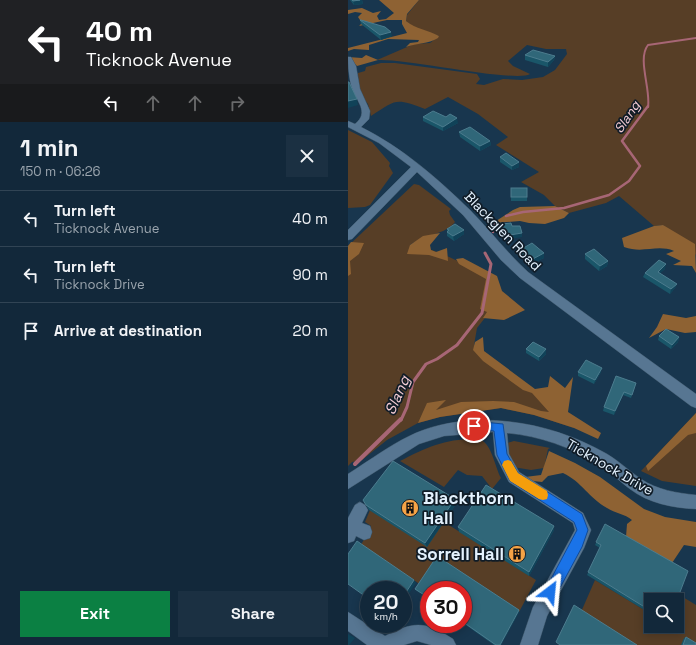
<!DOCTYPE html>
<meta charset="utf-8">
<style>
:root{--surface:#12283a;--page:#1b3042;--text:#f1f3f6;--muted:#9ca6af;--line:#314454;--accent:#0b8043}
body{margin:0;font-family:"Space Grotesk",sans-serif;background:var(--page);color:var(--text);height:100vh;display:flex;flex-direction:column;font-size:15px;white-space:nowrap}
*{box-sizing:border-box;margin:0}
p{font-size:13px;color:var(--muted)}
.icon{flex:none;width:22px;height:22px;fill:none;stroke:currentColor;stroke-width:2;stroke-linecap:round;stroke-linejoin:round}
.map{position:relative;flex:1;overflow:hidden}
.panel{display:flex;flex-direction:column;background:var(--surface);width:348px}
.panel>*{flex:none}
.guide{background:#202124;color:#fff;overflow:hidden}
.fabs{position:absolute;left:296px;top:593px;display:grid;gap:8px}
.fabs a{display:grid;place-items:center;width:40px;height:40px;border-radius:0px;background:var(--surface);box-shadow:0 2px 10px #0003,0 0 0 1px var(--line);font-size:20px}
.speed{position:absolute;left:12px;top:581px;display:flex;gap:8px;font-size:20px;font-weight:700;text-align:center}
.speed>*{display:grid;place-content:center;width:52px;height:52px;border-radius:50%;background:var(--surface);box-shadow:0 2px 10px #0003,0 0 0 1px var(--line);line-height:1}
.speed small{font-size:10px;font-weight:400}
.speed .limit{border:6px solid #d22;background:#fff;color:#111}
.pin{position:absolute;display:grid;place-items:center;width:34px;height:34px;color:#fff;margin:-17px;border:2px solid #fff;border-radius:50%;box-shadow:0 1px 4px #0007}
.me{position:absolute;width:44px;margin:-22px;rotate:29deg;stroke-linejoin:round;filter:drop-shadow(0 0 3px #0008)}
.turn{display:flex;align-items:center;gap:14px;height:84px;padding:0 20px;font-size:18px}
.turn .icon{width:52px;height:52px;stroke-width:2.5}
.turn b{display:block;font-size:28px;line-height:34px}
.lanes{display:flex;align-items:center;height:38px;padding:0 20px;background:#0003;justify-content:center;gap:20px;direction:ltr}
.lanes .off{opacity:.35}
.round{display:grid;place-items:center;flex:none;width:42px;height:42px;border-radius:0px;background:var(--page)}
.head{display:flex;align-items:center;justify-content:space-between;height:68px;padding:0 20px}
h1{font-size:24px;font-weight:600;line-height:30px}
.action{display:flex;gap:8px;margin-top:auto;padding:8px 20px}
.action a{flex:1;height:46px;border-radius:0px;background:var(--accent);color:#fff;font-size:16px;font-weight:600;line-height:46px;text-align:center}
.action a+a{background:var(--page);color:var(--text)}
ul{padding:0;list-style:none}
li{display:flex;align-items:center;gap:12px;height:56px;padding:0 20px;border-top:1px solid var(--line)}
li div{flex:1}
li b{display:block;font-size:15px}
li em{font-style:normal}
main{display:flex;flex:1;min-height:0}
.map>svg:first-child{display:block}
.green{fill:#573e26}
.forest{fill:#8e6233}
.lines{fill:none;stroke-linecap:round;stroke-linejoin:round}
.stream-far3{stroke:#a76675;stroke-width:2}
.stream-far2{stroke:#a76675;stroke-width:2.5}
.stream-far1{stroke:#a76675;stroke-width:3}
.stream{stroke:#a76675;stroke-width:4}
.minor-casing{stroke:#3b5468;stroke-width:1}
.minor{fill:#577692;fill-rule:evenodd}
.wall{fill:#1a5669}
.shaded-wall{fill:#104258}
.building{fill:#306779;stroke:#4c7c8e}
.route{fill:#1a73e8;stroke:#114b97}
.slow{fill:#f59e0b}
.labels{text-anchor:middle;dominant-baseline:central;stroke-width:3.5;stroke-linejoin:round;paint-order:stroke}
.far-water-label{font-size:13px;font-style:italic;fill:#f4ccd4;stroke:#101c27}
.street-label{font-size:14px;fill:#e4f2fe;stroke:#101c27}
.water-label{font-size:15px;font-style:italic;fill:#f4ccd4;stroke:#101c27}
.near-poi-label{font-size:17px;font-weight:bold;fill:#e4f2fe;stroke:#101c27;text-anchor:start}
</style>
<main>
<section class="panel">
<div class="guide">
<div class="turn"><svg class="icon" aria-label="left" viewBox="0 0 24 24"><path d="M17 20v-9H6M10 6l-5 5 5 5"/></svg><div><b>40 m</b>Ticknock Avenue</div></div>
<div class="lanes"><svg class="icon" aria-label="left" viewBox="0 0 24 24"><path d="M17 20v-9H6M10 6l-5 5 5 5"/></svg><svg class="icon off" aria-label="ahead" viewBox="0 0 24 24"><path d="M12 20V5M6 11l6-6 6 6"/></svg><svg class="icon off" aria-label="ahead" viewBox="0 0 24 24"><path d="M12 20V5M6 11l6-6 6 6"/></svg><svg class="icon off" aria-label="right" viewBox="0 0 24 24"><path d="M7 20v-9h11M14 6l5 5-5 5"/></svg></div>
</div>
<div class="head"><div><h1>1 min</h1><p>150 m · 06:26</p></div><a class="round"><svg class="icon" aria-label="close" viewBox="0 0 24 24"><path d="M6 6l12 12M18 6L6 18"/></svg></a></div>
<ul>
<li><svg class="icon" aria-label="left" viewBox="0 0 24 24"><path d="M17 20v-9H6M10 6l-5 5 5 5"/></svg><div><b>Turn left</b><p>Ticknock Avenue</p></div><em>40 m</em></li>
<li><svg class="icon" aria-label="left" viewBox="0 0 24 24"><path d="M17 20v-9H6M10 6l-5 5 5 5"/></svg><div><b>Turn left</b><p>Ticknock Drive</p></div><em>90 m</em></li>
<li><svg class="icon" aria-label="arrive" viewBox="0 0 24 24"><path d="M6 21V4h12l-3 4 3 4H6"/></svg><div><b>Arrive at destination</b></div><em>20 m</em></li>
</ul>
<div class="action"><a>Exit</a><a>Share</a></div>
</section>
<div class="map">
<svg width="348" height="645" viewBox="0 0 348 645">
<rect width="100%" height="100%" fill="#18364e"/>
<!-- green -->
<g class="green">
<path d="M71,0H348V255L315,225L306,226L271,196L258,203L221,213L207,206L196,195L173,182L191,172L148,145L160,137L130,114L100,97L77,109C47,98 49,99 23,116L20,104L11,93L10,73L17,71L18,67L33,63H47L129,74L132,79L128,84L136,85L155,79L174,80L195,77L207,70L219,54L218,49H198L179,45L160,61L165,66L182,74C168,83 57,58 29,60L66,44L82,43L91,36L65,27L58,21L59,15Z"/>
<path d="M0,130L24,142L42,163L41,166L45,173L22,205L17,207L0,208Z"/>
<path d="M66,184L71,185L103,209L101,211L102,215L107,222C97,235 77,234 62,245C94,249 124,269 151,285L144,309L129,328L126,345L194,398L226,428L186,415L153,408L92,417L70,423L39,440L14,460L4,462L0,466V246Z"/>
<path d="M348,413V486L314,481L293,471Z"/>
<path d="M130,439C144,442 146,465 153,478L144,489L134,476L119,475L110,470L96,487L52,461C79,447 99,438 130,439Z"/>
<path d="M166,441L202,448L200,449L196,468L183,470L165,467L156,444Z"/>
<path d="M22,510L96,522L188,580L171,612L90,559L73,585L13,545L23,526L17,522Z"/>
<path d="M247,580L303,614V626H329L330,594L348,605V645H285L233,612Z"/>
</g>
<!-- forest -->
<g class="forest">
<path d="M31,0H71L59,14L58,21C68,29 80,30 91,36L90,38C80,44 69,43 58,47L62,43L70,42L71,40L40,39L21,45V50L6,49L0,51V48L59,33L54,24V20H39L11,26L14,23L10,17L14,13L7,12L0,14V10L14,8L25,13L33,11L29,16L31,20L38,19L46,13Z"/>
<path d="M18,55L30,60L9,66L0,57L14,58Z"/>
<path d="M207,206L221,213L216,218L197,224L181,223L172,221L145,223L165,210L172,207Z"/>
<path d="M315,225L347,244L348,273L344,266L325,265L333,261L318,254L326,251C309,244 295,254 276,247L274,238L306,226Z"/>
<path d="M92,233L82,245L83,250L88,252L99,248L100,261L81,255L59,254L62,245L75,236Z"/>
<path d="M3,242L16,243L11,254L2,261L3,274L0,276V246Z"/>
<path d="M115,258L149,276L154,291L177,310L156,320L135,318L139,312L132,309L138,279L111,264L108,259Z"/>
<path d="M315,314L338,318L348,316V332L337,333L318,329L301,338L309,327Z"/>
<path d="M135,337L136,351L187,389L200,387L202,376L217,388L225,377L220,412L253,433L250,439L226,428L186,415L153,408L92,417L70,423L79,403L98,400L88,410L113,402L145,401L166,402L193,411L201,412L184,393L175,390L135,361L125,350L127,342Z"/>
<path d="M348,413V433L340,435L300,471L298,466Z"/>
<path d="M201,451L227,463L252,477L296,509L317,517L348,522V547L336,545L324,563L278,537L279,524L284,520C277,514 267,513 259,508C241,498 234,482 215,473L200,476L194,482L185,481L177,477L193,475Z"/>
</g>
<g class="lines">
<!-- stream-far3 -->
<path class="stream-far3" d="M300,107C303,89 289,59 300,45L348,38"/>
<!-- stream-far2 -->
<g class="stream-far2">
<path d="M158,216L175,212L216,208L261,195L281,181L292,166L274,141L300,106"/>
<path d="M145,232L147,224"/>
</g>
<!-- stream-far1 -->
<path class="stream-far1" d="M53,420L59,407L65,382L78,364L89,359L109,345L134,313L143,264L137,253"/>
<!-- stream -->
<path class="stream" d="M7,464L53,419"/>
<defs>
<g id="minor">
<path d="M0,57H3L8,66L12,89L22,111L21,119L13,127C55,148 89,178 122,210C142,230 159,253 180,272L348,394V408L343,406L172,278L153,260L115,215L69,172L4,239L0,240V230L63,167L31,143L0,127V121L7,124C22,112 8,101 4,88C1,79 0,66 0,57Z"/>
<path d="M131,420C177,420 218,431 259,454C271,461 281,471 293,479C309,490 329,493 348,495V509C325,508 300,503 282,489C271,481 262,471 250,464C222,447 192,436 159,433L161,454L171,472L235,513L243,530L236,548L199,616L190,645H172L185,607L227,530L225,523L161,482L147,455L145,432L96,436L71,444L0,489V474C50,442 69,423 131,420Z"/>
<path d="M12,502L17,505L20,510L14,523L22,526L24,532L22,538L16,540L8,536L6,541L0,543V518L7,505Z"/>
<path d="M0,612L37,636C67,621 76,621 105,639L108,645H83L69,641L56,645H19L0,631Z"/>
</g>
</defs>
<!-- minor casing -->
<use href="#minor" class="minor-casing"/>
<!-- minor -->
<use href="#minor" class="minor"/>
</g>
<!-- wall -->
<g class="wall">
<path d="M2,0H14L15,4L6,5Z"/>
<path d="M12,20L44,36L33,40L13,24Z"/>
<path d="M177,55L207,56L206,60L200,67L177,60Z"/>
<path d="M75,117L110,123L95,131L75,121Z"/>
<path d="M111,132L142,141L143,145L132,151L112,137Z"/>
<path d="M152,157L171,167L164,170L152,162Z"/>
<rect x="163" y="188" width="16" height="13"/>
<path d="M99,229L116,234L106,241L99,236Z"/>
<path d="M172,250L196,253V258L183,264L172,255Z"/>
<path d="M237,254L260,261L259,266L251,271L237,259Z"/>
<path d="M317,269L312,273L329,284L327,288L322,294L295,277L297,273Z"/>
<path d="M311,336L331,337L330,342L323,349L310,340Z"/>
<path d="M178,349H198V354L191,361L178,353Z"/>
<path d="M230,372H253L246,384L230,376Z"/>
<path d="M268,376L288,383L283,398L275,395L266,415L255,411L256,407Z"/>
<path d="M107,499L108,504L79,547L21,510L15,500Z"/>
<path d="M257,524L303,600V614L239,575L252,548L247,545Z"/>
<path d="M110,527L206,530L181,576L111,532Z"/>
<path d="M89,556L171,610V612L153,645H146L115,623V590H81V599L69,591L67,589Z"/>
<path d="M338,637L348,645H333L336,638Z"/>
</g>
<!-- shaded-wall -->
<g class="shaded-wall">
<path d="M14,0L15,4L6,5L5,1Z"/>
<path d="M43,32L44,36L33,40L32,35Z"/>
<path d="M207,56L206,60L200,67V62Z"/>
<path d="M9,99L10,105L0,108V101Z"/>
<path d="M109,118L110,123L95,131V127Z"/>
<path d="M142,141L143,145L132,151V146Z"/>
<path d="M171,162V167L164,170V166Z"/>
<path d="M116,230V234L106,241L105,236Z"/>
<path d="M174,233V237L157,240L156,236Z"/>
<path d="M196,253V258L183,264V260Z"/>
<path d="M260,261L259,266L251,271L252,266Z"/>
<path d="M318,264L317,269L308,277L310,272Z"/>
<path d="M329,284L327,288L322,294L323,289Z"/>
<path d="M331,337L330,342L323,349L324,345Z"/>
<path d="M198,349V354L191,361V357Z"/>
<path d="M254,368L253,372L246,384L247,380Z"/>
<path d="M276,392L275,395L266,415L267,411Z"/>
<path d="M107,499L108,504L79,547L77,543Z"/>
<path d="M206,526V530L181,576V572Z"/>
<path d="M66,580L68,583L55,602V597Z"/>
<path d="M171,610V612L153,645H152Z"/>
<path d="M0,634L7,638L1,645H0Z"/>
</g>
<!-- building -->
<g class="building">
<path d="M4,0H12L5,1Z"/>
<path d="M12,20H13L37,27L43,32L32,35Z"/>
<path d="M185,50L207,56L200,62L177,55Z"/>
<path d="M0,82H1L9,99L0,101Z"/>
<path d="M85,111L98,117L102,114L109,118L95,127L75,117Z"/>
<path d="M122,127L142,141L132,146L111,132Z"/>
<path d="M158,153L171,162L164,166L152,157Z"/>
<rect x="163" y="188" width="16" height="9"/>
<path d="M163,223L164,226H172L174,233L156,236L154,224Z"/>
<path d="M107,224L116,230L105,236L99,232L101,230L99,229Z"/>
<path d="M184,243L196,253L183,260L172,250Z"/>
<path d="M246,249L260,261L252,266L237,254Z"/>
<path d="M311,260L318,264L310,272L329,284L323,289L297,273Z"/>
<path d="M318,329L331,337L324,345L311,336Z"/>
<path d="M185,342L198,349L191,357L178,349Z"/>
<path d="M238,360L254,368L247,380L230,372Z"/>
<path d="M268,376L288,383L284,395L276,392L267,411L256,407Z"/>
<path d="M45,461L107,499L77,543L18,505L15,500Z"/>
<path d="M138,485L206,526L181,572L110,527Z"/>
<path d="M257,524L340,571L329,600H303V611L240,572L253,545L248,542Z"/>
<path d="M9,541L66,580L55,597V590H21V599L0,584V554Z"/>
<path d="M89,556L171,610L152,645H148L115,622V590H81V598L67,589Z"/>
<path d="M226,605L289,645H212L208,642Z"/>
<path d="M338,637L348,643V645H335Z"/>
</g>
<!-- route -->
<path class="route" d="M126,421L155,424L159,454L170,473L234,514L240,530L234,547L207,597L202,599L198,597L196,592L229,530L226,522L162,481L149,455L146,431L123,429L121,426L123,423Z"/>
<!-- slow -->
<path class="slow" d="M160,460L163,461L170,473L199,491L200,495L199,499L195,500L191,499L162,481L154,465L156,461Z"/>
<!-- icons -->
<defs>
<symbol id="building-disc" viewBox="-11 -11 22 22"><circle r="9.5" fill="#f5a346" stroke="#101c27"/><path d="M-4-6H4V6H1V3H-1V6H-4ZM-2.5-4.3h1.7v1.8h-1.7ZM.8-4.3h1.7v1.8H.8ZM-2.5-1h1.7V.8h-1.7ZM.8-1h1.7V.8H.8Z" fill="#111"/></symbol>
</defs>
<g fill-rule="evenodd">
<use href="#building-disc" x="52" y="498" width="20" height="20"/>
<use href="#building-disc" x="159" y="544" width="20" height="20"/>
</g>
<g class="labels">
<!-- far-water labels -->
<g class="far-water-label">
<text transform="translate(279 117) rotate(-56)">Slang</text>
</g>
<!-- street labels -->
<g class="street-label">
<text transform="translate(155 231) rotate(46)">Blackglen Road</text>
<text transform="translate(262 467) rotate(30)">Ticknock Drive</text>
</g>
<!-- water labels -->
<g class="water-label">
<text transform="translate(49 395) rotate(-66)">Slang</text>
</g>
<!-- near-poi labels -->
<g class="near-poi-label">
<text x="75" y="498">Blackthorn<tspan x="75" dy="20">Hall</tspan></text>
<text x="156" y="554" text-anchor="end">Sorrell Hall</text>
</g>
</g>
</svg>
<div class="fabs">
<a><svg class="icon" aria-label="search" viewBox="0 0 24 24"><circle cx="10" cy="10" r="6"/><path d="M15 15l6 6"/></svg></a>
</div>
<div class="speed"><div>20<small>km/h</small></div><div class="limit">30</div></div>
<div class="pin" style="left:126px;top:426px;background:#d93025"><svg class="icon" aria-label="arrive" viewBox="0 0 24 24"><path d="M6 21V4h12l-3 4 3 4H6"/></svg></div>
<svg class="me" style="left:202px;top:592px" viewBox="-20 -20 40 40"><path d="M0-17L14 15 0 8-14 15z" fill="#1a73e8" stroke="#fff" stroke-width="4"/></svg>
</div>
</main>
